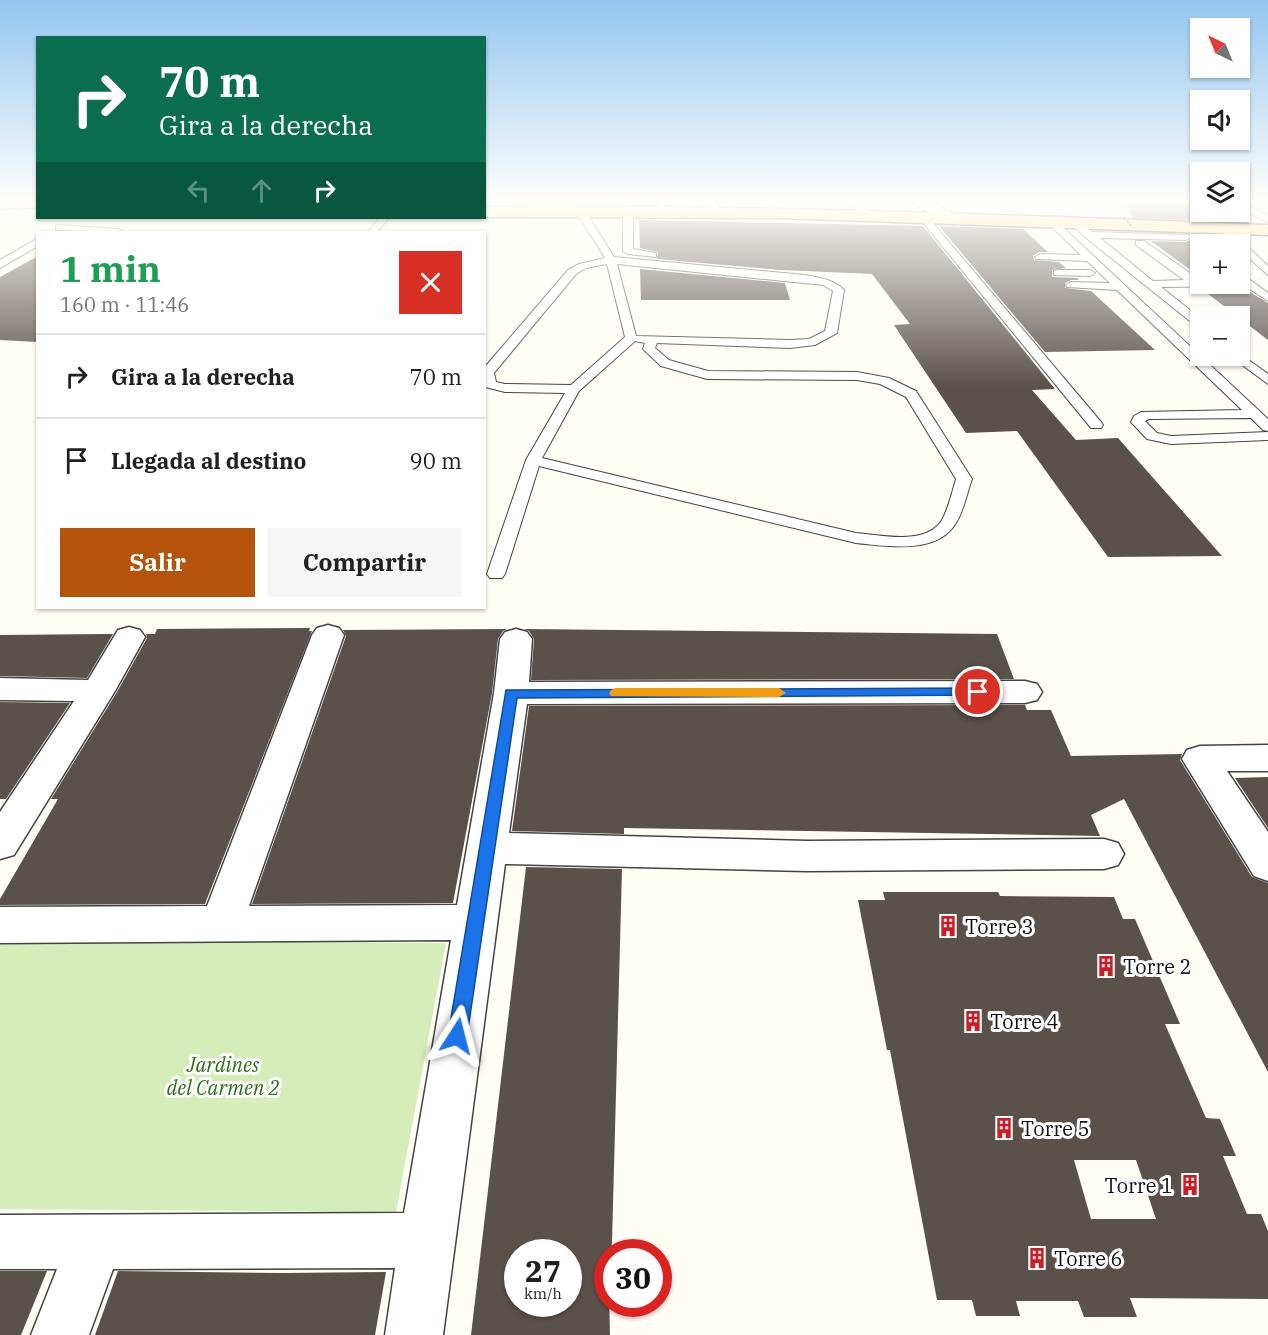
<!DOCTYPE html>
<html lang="es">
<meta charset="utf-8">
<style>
:root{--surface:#fff;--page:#f6f6f6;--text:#202124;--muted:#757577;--line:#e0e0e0;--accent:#b45309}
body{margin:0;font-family:"IBM Plex Serif",serif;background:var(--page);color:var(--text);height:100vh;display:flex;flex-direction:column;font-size:22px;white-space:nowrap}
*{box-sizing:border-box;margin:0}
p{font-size:20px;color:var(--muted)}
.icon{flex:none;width:33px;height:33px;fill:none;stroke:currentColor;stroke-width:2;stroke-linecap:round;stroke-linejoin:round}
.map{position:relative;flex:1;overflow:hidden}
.details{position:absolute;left:36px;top:231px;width:450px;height:378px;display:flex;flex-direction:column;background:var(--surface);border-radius:0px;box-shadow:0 2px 4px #0004}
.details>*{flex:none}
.hud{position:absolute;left:36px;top:36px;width:450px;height:183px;border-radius:0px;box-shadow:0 2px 4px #0004;background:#0b6e4f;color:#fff;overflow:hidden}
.needle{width:39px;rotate:317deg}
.buttons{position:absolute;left:1190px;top:18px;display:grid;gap:12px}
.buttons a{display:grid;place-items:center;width:60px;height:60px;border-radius:0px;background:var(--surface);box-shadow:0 2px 4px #0004;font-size:30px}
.speed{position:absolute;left:504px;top:1239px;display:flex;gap:12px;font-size:30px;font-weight:700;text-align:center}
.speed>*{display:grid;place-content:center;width:78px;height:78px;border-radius:50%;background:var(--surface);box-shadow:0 2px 4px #0004;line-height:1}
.speed small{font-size:15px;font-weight:400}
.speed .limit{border:9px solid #d22;background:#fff;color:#111}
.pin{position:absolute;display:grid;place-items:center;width:51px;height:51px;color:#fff;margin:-26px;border:3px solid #fff;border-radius:50%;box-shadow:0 2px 6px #0007}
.me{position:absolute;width:66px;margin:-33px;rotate:9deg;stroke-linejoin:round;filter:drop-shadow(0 0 4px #0008)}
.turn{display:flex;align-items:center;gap:21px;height:126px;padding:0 24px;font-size:27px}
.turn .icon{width:78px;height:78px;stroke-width:2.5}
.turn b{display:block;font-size:42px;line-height:51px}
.lanes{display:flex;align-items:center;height:57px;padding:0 24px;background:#0003;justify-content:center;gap:30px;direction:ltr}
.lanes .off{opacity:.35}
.round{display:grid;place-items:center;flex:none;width:63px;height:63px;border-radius:0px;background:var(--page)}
.headline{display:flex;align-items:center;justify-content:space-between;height:102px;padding:0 24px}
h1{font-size:36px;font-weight:700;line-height:45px;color:#1e9e55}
.primary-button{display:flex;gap:12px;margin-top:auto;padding:12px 24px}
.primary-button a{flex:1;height:69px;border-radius:0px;background:var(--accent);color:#fff;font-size:24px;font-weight:700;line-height:69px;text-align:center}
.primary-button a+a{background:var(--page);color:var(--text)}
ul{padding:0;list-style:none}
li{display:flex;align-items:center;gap:18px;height:84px;padding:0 24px;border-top:2px solid var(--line)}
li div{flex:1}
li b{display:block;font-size:22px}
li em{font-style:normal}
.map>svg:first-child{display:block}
.green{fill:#d5eeb9}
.building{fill:#5a514b;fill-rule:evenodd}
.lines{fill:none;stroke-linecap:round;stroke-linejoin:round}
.service-casing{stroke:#434343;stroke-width:2}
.minor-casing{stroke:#434343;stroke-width:3}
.tertiary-casing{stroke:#434343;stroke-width:3}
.primary-casing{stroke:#212121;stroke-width:3}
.service{fill:#fff;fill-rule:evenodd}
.minor{fill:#fff;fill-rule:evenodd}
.tertiary{fill:#fff;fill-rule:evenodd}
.primary{fill:#ffd864;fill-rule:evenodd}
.path-bridge{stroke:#323232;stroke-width:2;stroke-dasharray:3 1.5;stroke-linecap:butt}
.route{fill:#1a73e8;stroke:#114b97;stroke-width:1.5}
.slow{fill:#f59e0b}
.labels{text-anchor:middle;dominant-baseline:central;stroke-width:6;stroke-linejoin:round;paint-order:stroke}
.near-poi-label{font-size:20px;fill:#101010;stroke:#fff;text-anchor:start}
.near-park-label{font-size:20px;font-style:italic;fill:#2c6f19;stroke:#fff}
</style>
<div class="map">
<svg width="1268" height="1335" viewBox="0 0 1268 1335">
<rect width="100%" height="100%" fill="#fffdf4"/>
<!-- green -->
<path class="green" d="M0,940L446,943L396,1212L0,1209Z"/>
<!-- building -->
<g class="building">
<path d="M1120,200H1200V220L1133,218Z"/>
<path d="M639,220L923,226L1055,389L1032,390L1076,440L1118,438L1222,556L1108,557L1017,431L966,433L894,325L910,324L872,274L781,270L657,259L658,252L640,248Z"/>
<path d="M939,226L1023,229L1048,252H1039L1033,256L1034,260L1059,262L1066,268L1052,270V277L1077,278L1079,280H1071L1065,283V288L1091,291L1155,350L1045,352Z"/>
<path d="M1192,235H1200V277L1151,241L1186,242L1192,239Z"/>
<path d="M38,256V342L0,340V277Z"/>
<path d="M640,269L785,283L790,300H641Z"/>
<path d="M1245,289L1268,303V340L1203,290Z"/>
<path d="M310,628L309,631H312L205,904L0,905V899L58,799H51L117,692L147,638L146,634H155L157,629Z"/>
<path d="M507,629L503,631L498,639L492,693L453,903L252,904L346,636L343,630Z"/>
<path d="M524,629L997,634L1014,679L531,680L534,639L529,631Z"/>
<path d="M107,634H113L87,678L0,676V635Z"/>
<path d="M0,702L70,703L6,799H0Z"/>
<path d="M1025,705L1027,710H1051L1071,756L1182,754L1180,760L1252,877L1268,883V1072L1124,799L1091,815L1100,836L624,828V834L512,831L529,706Z"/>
<path d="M1268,777V828L1235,778Z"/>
<path d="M526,867L622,869L612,1242L611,1252H608L610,1335H471ZM518,1252H568V1304H518Z"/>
<path d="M883,892H998L1000,896L1114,897L1123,919H1135L1180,1024H1165L1206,1118L1220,1119L1236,1156H1223L1247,1214H1261L1268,1231V1299L1130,1298L1137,1317H1084L1078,1301H1016L1020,1316H976L972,1300H937L890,1050H887L858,900H885ZM1074,1160H1136L1156,1219H1091Z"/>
<path d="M0,1271H47L21,1335H0Z"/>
<path d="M118,1271L283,1273L386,1272L375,1335H95Z"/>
</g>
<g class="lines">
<defs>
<g id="service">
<path d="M657,200H665V214L657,212Z"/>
<path d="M710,200H718V215L710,213Z"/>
<path d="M763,200H772L775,216H769Z"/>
<path d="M845,200H855L874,216L866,218Z"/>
<path d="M1239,201L1268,216V223L1239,206Z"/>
<path d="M578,209H584L614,257L805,275C820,278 833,279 844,290L837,333L815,345L790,348L657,343L655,348L669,360L708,371L857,372L889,378L916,391L972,479C967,493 964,510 956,523C937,555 887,546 856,543L539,466L505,574L502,578H490L487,574L526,460L565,393L505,392L485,387L484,368L568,270L579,264L605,258L576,211ZM607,264L625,337L571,385L505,384L496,382L494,373L576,274L586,268ZM617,264L823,285L833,291L825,331L809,339L790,340L636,336ZM635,341L645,343L643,349L661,366L707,379L857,380L880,384L906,397L956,479C952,492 949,507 942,520C926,546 881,535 856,533L542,458L579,391Z"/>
<path d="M628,209L633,212V249L656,253V257L628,254L623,251V212Z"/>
<path d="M921,216H927L1101,422L1103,425L1101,428H1091L921,220Z"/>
<path d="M379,218H389L377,232H368Z"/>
<path d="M1049,220H1055L1268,419V431L1263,430L1251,418L1149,419L1145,421L1157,433L1171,436L1268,432V440L1171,444L1147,439L1131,422L1134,416L1141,412L1242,410L1117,290L1067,287L1066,285L1071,282L1110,283L1087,261L1036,259L1035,257L1040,254L1081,255L1049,224Z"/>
<path d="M1072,221H1078L1092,232L1189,235L1191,237L1186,240L1100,238L1153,281L1184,280L1136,245V241H1144L1200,280V284H1239V274L1243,275L1268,293V301L1245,286L1161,287L1200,318V328L1196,326L1085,237L1072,225Z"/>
<path d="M59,225L118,229L123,232L56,230V226Z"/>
<path d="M1220,226H1226L1268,266V275L1239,249V244H1234L1220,230Z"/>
<path d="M38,238V246L0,268V260Z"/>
<path d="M1058,270H1090L1095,273L1090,276L1054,275V271Z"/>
<path d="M1239,353L1268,374V384L1234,359L1232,356H1239Z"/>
</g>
<g id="minor">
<path d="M328,625L339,628L344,635L249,906L457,905L494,693L500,639L505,632L516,629L527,632L532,639L529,682L1025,681L1037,684L1042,692L1037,700L1025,703L527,704L509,833L807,841L1104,839L1118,843L1124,854L1118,865L1104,869L807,871L505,864L443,1335H385L395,1268L113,1269L89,1335H31L57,1269H0V1215L404,1213L451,940L0,943V907L207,906L312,635L317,628Z"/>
<path d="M129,627L140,630L145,637L115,691L14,855L0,859V812L74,701L0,700V678L88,680L118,630Z"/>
<path d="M1268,745V771H1227L1268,832V881L1254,876L1182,759L1187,750L1200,746Z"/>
</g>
<path id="tertiary" d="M907,200H927L959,216L961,219L953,224L947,222Z"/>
<g id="primary">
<path d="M0,200H38V207L0,209Z"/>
<path d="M484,207C746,204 1007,215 1268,225V235L778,218L484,217Z"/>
</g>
</defs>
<!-- service casing -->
<use href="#service" class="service-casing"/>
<!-- minor casing -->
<use href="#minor" class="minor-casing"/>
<!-- tertiary casing -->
<use href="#tertiary" class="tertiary-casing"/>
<!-- primary casing -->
<use href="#primary" class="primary-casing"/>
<!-- service -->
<use href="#service" class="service"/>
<!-- minor -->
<use href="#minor" class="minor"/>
<!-- tertiary -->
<use href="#tertiary" class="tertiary"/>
<!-- primary -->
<use href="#primary" class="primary"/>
<!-- path-bridge -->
<path class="path-bridge" d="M1124,217L1132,227"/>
</g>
<!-- sky -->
<linearGradient id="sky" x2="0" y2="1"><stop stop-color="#93c6f0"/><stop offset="0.52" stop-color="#fffefa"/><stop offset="1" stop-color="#fffefa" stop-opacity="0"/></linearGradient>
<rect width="1268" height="387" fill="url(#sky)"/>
<!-- route -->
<path class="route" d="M978,688L983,689L985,692L983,695L517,698L467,1036L464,1042L457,1044L450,1042L448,1036L506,690Z"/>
<!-- slow -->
<path class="slow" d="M616,688H779L786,693L779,697L611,696L609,693L611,690Z"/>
<!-- icons -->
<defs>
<symbol id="building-bare" viewBox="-9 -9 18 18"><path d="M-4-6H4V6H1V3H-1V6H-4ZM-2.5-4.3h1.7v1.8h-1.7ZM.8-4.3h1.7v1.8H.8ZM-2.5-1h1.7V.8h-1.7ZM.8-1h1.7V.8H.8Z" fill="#ce1b25" stroke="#fff" stroke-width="2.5" paint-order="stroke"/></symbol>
</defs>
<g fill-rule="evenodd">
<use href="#building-bare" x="933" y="911" width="30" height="30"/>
<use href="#building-bare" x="1091" y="951" width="30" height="30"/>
<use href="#building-bare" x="958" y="1006" width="30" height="30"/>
<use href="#building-bare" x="989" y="1113" width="30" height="30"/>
<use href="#building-bare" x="1175" y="1170" width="30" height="30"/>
<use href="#building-bare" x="1022" y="1243" width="30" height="30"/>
</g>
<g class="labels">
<!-- near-poi labels -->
<g class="near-poi-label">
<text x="965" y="926">Torre 3</text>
<text x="1123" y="966">Torre 2</text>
<text x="990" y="1021">Torre 4</text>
<text x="1021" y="1128">Torre 5</text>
<text x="1173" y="1185" text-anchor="end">Torre 1</text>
<text x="1054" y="1258">Torre 6</text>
</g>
<!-- near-park labels -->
<g class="near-park-label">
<text x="223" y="1064">Jardines<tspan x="223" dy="23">del Carmen 2</tspan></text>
</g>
</g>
</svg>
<div class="buttons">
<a><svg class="needle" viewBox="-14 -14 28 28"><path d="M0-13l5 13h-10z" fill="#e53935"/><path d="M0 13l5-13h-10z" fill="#757577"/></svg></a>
<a><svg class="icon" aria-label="sound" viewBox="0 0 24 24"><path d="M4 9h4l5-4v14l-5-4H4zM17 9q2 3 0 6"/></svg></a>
<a><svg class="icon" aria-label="layers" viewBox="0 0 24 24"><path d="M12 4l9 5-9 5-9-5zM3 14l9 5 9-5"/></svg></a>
<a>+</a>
<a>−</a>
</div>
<div class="speed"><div>27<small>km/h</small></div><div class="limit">30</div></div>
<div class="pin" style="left:978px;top:692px;background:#d93025"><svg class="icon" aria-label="arrive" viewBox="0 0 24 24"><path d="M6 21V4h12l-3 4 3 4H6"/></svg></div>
<svg class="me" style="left:457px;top:1036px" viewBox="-20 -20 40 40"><path d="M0-17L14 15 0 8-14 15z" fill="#1a73e8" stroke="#fff" stroke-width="4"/></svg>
<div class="hud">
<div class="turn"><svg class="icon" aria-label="right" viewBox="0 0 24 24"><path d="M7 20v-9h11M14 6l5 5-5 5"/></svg><div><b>70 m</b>Gira a la derecha</div></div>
<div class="lanes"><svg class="icon off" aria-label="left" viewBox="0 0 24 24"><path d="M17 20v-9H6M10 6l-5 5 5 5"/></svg><svg class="icon off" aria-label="ahead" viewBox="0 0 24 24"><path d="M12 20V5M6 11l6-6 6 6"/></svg><svg class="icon" aria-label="right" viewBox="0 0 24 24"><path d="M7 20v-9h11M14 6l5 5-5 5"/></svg></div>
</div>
<section class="details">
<div class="headline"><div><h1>1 min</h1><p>160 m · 11:46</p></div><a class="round" style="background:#d93025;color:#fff"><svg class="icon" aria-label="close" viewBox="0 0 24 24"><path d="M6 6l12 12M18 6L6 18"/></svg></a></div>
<ul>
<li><svg class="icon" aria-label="right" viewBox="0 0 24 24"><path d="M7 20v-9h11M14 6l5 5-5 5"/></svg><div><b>Gira a la derecha</b></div><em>70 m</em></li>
<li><svg class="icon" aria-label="arrive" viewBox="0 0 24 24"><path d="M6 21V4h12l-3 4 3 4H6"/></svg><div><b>Llegada al destino</b></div><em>90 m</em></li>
</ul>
<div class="primary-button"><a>Salir</a><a>Compartir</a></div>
</section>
</div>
